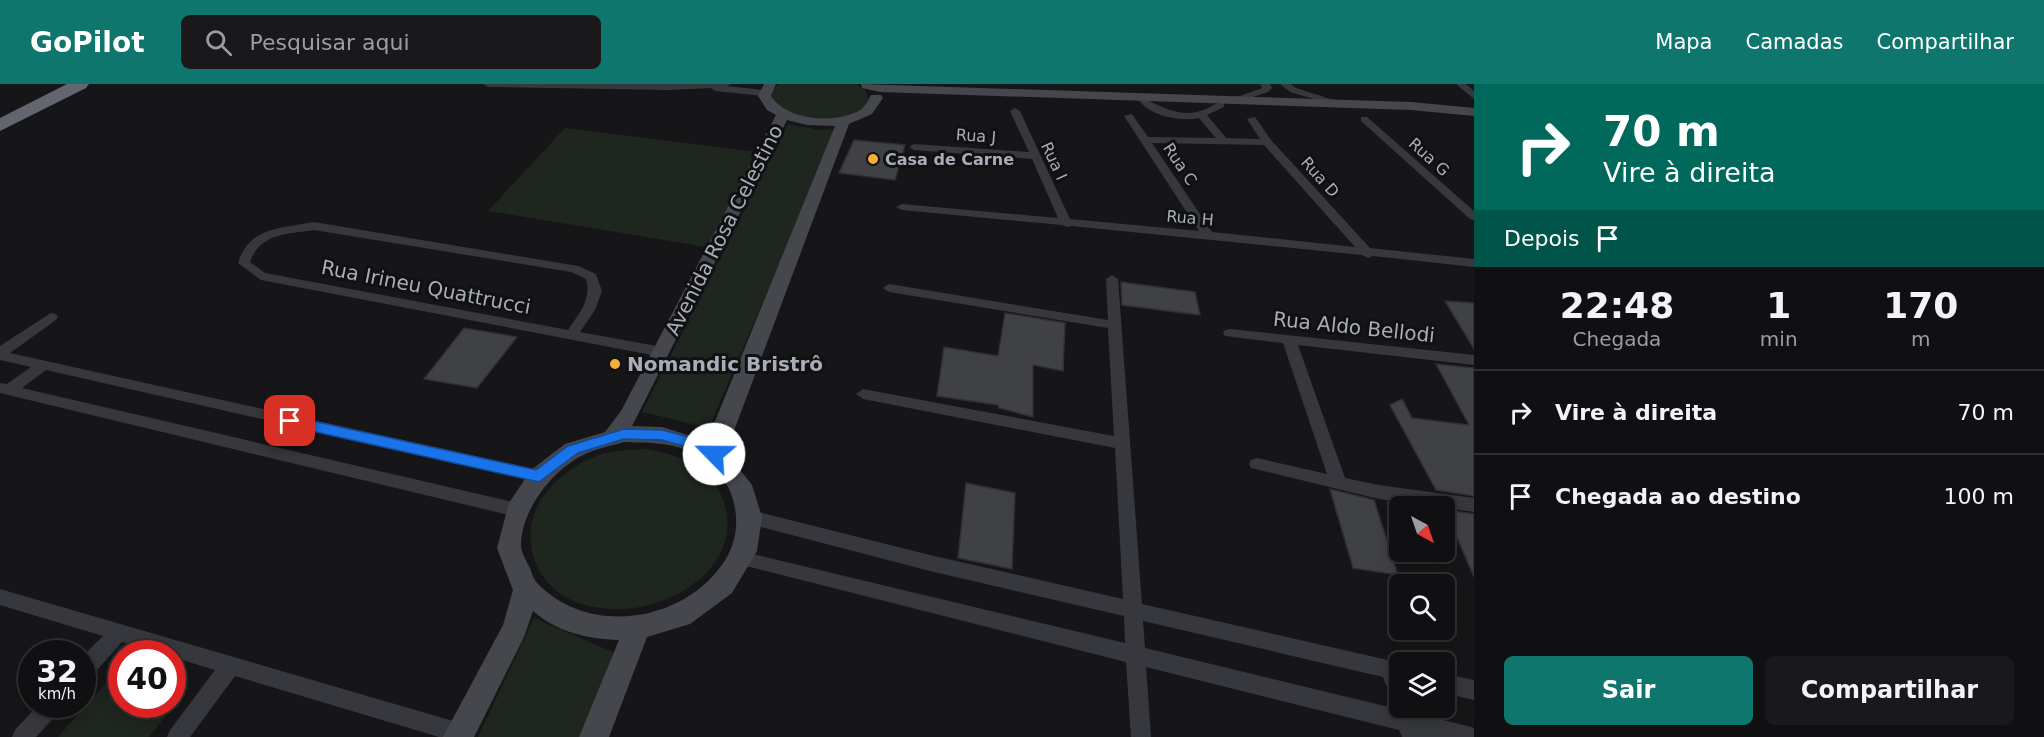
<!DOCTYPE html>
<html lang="pt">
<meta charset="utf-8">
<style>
:root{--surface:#101012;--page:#19191b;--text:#f1f3f6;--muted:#9c9d9f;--line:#303032;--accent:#0f766e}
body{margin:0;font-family:"DejaVu Sans",sans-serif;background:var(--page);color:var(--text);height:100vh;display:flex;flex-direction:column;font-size:22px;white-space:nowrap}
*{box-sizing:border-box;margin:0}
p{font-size:20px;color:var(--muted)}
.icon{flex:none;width:33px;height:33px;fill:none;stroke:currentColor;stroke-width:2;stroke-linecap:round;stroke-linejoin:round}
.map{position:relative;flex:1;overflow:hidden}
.details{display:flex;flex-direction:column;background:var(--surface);width:570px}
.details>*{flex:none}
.top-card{background:#00695c;color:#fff;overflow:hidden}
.needle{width:39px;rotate:140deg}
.controls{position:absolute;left:1389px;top:412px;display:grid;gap:12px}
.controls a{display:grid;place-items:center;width:66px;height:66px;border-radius:9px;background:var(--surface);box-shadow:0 3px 15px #0003,0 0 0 2px var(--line);font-size:30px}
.speed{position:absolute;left:18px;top:556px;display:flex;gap:12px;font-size:30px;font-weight:700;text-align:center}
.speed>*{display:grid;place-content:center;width:78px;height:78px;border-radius:50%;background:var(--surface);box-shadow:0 3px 15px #0003,0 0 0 2px var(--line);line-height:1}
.speed small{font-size:15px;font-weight:400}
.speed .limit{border:9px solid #d22;background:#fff;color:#111}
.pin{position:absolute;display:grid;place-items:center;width:51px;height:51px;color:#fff;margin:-26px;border-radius:12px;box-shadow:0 3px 9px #0006}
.me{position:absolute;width:66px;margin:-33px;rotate:293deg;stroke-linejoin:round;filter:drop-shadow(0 0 4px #0008)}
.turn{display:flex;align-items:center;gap:21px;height:126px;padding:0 30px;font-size:27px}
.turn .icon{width:78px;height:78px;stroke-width:2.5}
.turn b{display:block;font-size:42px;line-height:51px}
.then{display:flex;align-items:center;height:57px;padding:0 30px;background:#0003;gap:12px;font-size:22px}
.eta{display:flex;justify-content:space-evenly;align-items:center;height:102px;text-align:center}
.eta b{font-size:36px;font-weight:700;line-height:42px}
.button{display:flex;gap:12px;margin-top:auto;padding:12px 30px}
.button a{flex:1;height:69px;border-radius:9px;background:var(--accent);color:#fff;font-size:24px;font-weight:700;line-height:69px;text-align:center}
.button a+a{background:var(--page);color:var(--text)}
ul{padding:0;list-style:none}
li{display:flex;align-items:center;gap:18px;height:84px;padding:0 30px;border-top:2px solid var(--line)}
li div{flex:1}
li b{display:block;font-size:22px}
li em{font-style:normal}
header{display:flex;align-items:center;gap:36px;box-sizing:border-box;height:84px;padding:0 30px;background:var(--accent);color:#fff}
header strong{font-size:28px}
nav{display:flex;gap:33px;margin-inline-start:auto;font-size:21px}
.search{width:420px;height:54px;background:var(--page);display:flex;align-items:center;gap:15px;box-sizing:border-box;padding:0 21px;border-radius:9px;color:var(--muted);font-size:22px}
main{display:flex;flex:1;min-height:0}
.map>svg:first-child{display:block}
.green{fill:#1e261f}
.building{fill:#404145;stroke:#303034;stroke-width:1.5}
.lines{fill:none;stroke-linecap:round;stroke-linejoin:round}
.street{fill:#37383d;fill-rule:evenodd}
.secondary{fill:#45474d;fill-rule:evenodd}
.highway{fill:#63666e;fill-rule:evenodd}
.route{fill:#1a73e8;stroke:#114b97;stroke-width:1.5}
.poi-dot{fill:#f2b134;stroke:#111113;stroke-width:2}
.labels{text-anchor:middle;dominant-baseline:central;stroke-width:6;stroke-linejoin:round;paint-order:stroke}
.far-street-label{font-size:16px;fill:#a8adb8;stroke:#111113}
.far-poi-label{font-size:16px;font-weight:bold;fill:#a8adb8;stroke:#111113;text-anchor:start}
.street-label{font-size:20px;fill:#a8adb8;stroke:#111113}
.poi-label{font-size:20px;font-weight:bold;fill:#a8adb8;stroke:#111113;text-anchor:start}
</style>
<header>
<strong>GoPilot</strong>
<div class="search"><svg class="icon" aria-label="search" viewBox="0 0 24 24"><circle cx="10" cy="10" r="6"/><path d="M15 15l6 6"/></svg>Pesquisar aqui</div>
<nav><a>Mapa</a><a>Camadas</a><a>Compartilhar</a></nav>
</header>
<main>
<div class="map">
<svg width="1474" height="653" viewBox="0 0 1474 653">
<rect width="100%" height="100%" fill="#161618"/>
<!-- green -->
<g class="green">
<path d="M779,0H856L865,6L868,14C861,41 799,37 781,24C778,22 775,17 772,13L773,6Z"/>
<path d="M788,40L820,46L837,45L709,344L642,328Z"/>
<path d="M565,44L758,68L707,163L488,127Z"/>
<path d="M645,365C664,368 680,372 696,382C708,388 717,401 722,413C749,480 670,529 612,525C595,524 578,521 564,512C553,505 542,493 537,482C517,437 544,400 583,378C602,367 624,366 645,365Z"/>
<path d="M534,534L615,569L581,653H478Z"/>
<path d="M119,584H121L122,621H172L173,600L188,604L149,653H58Z"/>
</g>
<!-- building -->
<g class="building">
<path d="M854,56L905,61L895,96L839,89Z"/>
<path d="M1121,198L1195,208L1200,231L1122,221Z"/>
<path d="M1445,217L1474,219V265Z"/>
<path d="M1005,229L1065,239L1063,287L1033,281V333L999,324L998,321L937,312L944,263L998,272Z"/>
<path d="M464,244L517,253L477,304L424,295Z"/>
<path d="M1436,280L1474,284V412L1436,406L1390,321L1402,315L1412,334L1469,341Z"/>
<path d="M966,399L1015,409L1012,485L958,474Z"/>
<path d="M1330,405L1374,416L1398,491L1353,484Z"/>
<path d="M1445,426L1474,430V493Z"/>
</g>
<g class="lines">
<!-- street -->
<g class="street">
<path d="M483,0H731L727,2L764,6L769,9L764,12L715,7L711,4L669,6L488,3Z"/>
<path d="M1260,0H1270L1272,4L1268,8L1234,19L1229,16L1262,4Z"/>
<path d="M1280,0H1291L1296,4L1343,19L1338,22L1290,8Z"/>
<path d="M1456,0H1466L1474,7V15Z"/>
<path d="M1139,11H1145L1149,17C1168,26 1185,34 1206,25C1213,22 1217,18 1224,19V23L1207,31L1226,54L1260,55L1247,35L1255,33L1271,56L1370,164L1474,175V183L1373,172L1368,174L1362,171L1071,142L1067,143L1062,141L902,126L896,123L902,120L1058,134L1032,75L914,66L909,63L914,60L1029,68L1010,27L1015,24L1020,27L1070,135L1199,147L1124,32L1132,30L1148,53L1216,54L1199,34C1180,38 1147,32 1137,13ZM1152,59L1264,61L1355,163L1212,148Z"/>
<path d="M1361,33H1367L1474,127V136L1470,135L1361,37Z"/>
<path d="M314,138L578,182L596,190L602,207L595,226L580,248L662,263L669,268L662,273L261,196L238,179C250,142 280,145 314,138ZM314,146L571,188L586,195C592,215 579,230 568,246L265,189L250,178C260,149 288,150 314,146Z"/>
<path d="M1112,191L1118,195L1142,520L1401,579L1400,624H1413L1415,629L1471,643L1474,644V653H1402L1399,646L1146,583L1151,653H1131L1126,578L734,479L731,474L734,469L740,467L1125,559L1124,532L930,487L750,440L744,438L742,433L744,428L750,426L930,471L1123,515L1115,364L863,315L856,310L863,305L1114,352L1108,244L889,208L883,204L889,200L1108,236L1106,195ZM1143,537L1383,593L1394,621L1393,624L1145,564Z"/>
<path d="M51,229L56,230L58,233L56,236L10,269L539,386L545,388L547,392L545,396L539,398L46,286L22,304L517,419L523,421L525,426L523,431L517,433L0,309V299L7,300L31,283L0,276V262Z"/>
<path d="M1230,245L1474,271V281L1298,261L1345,394L1379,401L1474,414V428L1379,415L1251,384L1249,380L1251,376L1257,374L1327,390L1283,259L1225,252L1223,249L1225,246Z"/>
<path d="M0,505L460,639L467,642L470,649L469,653H439L235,592L190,653H167L170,646L215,586L172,573V570H163L122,558L89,595L82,597V573L103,552L0,521Z"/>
<path d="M1444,590L1474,596V616L1444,609Z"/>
<path d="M38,621H62L59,628L36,653H12L15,646Z"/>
</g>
<!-- secondary -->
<g class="secondary">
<path d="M764,0H776L771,12C787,37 836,40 860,26C865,23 868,16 871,11H881L883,14L872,30L849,40L726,368L752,401L762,433L757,467L732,509L690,540L647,553L609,653H579L619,556C587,555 557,548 533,527L524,553L474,653H443L503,541L513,506L497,464L509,419L531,386L565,360L605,348L621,327L776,31L767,26L758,12ZM787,36L807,41L835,42L707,357L662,343L632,342ZM624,358C646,359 667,358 687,366C733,383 750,439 724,478C684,538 590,553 538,500C534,496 532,490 530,484C527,478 522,470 521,463C520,428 551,388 581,372C594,365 611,362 624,358Z"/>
<path d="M861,0L1411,18L1474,24V32L1411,26L880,8L862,4Z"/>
</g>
<!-- highway -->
<path class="highway" d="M67,0H89L86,4L0,47V34Z"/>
</g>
<!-- route -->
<path class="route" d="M290,332L536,386L568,362L624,345L662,346L700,356L720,366L722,370L714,375L690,364L662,356L624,355L578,369L539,398L285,341L283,337Z"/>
<!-- markers -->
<g class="poi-dot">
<circle cx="873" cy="75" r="6"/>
<circle cx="615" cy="280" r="6"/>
</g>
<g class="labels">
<!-- far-street labels -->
<g class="far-street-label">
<text transform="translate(976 52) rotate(4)">Rua J</text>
<text transform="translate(1429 73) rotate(42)">Rua G</text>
<text transform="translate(1054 77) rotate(65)">Rua I</text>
<text transform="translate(1180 80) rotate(56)">Rua C</text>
<text transform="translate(1320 93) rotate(48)">Rua D</text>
<text transform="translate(1190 134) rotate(5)">Rua H</text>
</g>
<!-- far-poi labels -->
<g class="far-poi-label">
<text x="885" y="75">Casa de Carne</text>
</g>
<!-- street labels -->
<g class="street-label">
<text transform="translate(724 146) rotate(-63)">Avenida Rosa Celestino</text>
<text transform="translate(426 203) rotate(11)">Rua Irineu Quattrucci</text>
<text transform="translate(1354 243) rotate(6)">Rua Aldo Bellodi</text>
</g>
<!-- poi labels -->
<g class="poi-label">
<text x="627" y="280">Nomandic Bristrô</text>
</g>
</g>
</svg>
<div class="controls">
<a><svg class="needle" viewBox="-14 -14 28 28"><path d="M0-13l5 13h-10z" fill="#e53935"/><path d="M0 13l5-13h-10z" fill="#9c9d9f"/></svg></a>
<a><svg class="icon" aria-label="search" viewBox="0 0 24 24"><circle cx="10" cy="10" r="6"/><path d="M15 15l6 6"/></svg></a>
<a><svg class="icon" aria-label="layers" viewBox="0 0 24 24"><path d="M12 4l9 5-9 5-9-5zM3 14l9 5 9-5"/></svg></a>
</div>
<div class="speed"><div>32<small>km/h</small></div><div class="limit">40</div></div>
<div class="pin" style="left:290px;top:337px;background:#d93025"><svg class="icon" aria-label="arrive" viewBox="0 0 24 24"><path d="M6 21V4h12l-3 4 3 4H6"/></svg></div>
<svg class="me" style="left:714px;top:370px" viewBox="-20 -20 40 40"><circle r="19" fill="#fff"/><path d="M0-13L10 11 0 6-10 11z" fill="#1a73e8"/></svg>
</div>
<section class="details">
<div class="top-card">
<div class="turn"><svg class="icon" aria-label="right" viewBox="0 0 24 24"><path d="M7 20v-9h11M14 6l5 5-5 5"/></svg><div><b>70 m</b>Vire à direita</div></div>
<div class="then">Depois<svg class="icon" aria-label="arrive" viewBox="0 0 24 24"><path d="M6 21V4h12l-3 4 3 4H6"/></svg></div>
</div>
<div class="eta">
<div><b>22:48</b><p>Chegada</p></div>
<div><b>1</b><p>min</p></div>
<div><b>170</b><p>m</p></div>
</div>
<ul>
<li><svg class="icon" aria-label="right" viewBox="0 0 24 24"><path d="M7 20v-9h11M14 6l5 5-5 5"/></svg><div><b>Vire à direita</b></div><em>70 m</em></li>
<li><svg class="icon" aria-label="arrive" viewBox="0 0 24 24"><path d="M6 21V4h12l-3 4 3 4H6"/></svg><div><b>Chegada ao destino</b></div><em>100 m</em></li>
</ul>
<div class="button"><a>Sair</a><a>Compartilhar</a></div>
</section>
</main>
